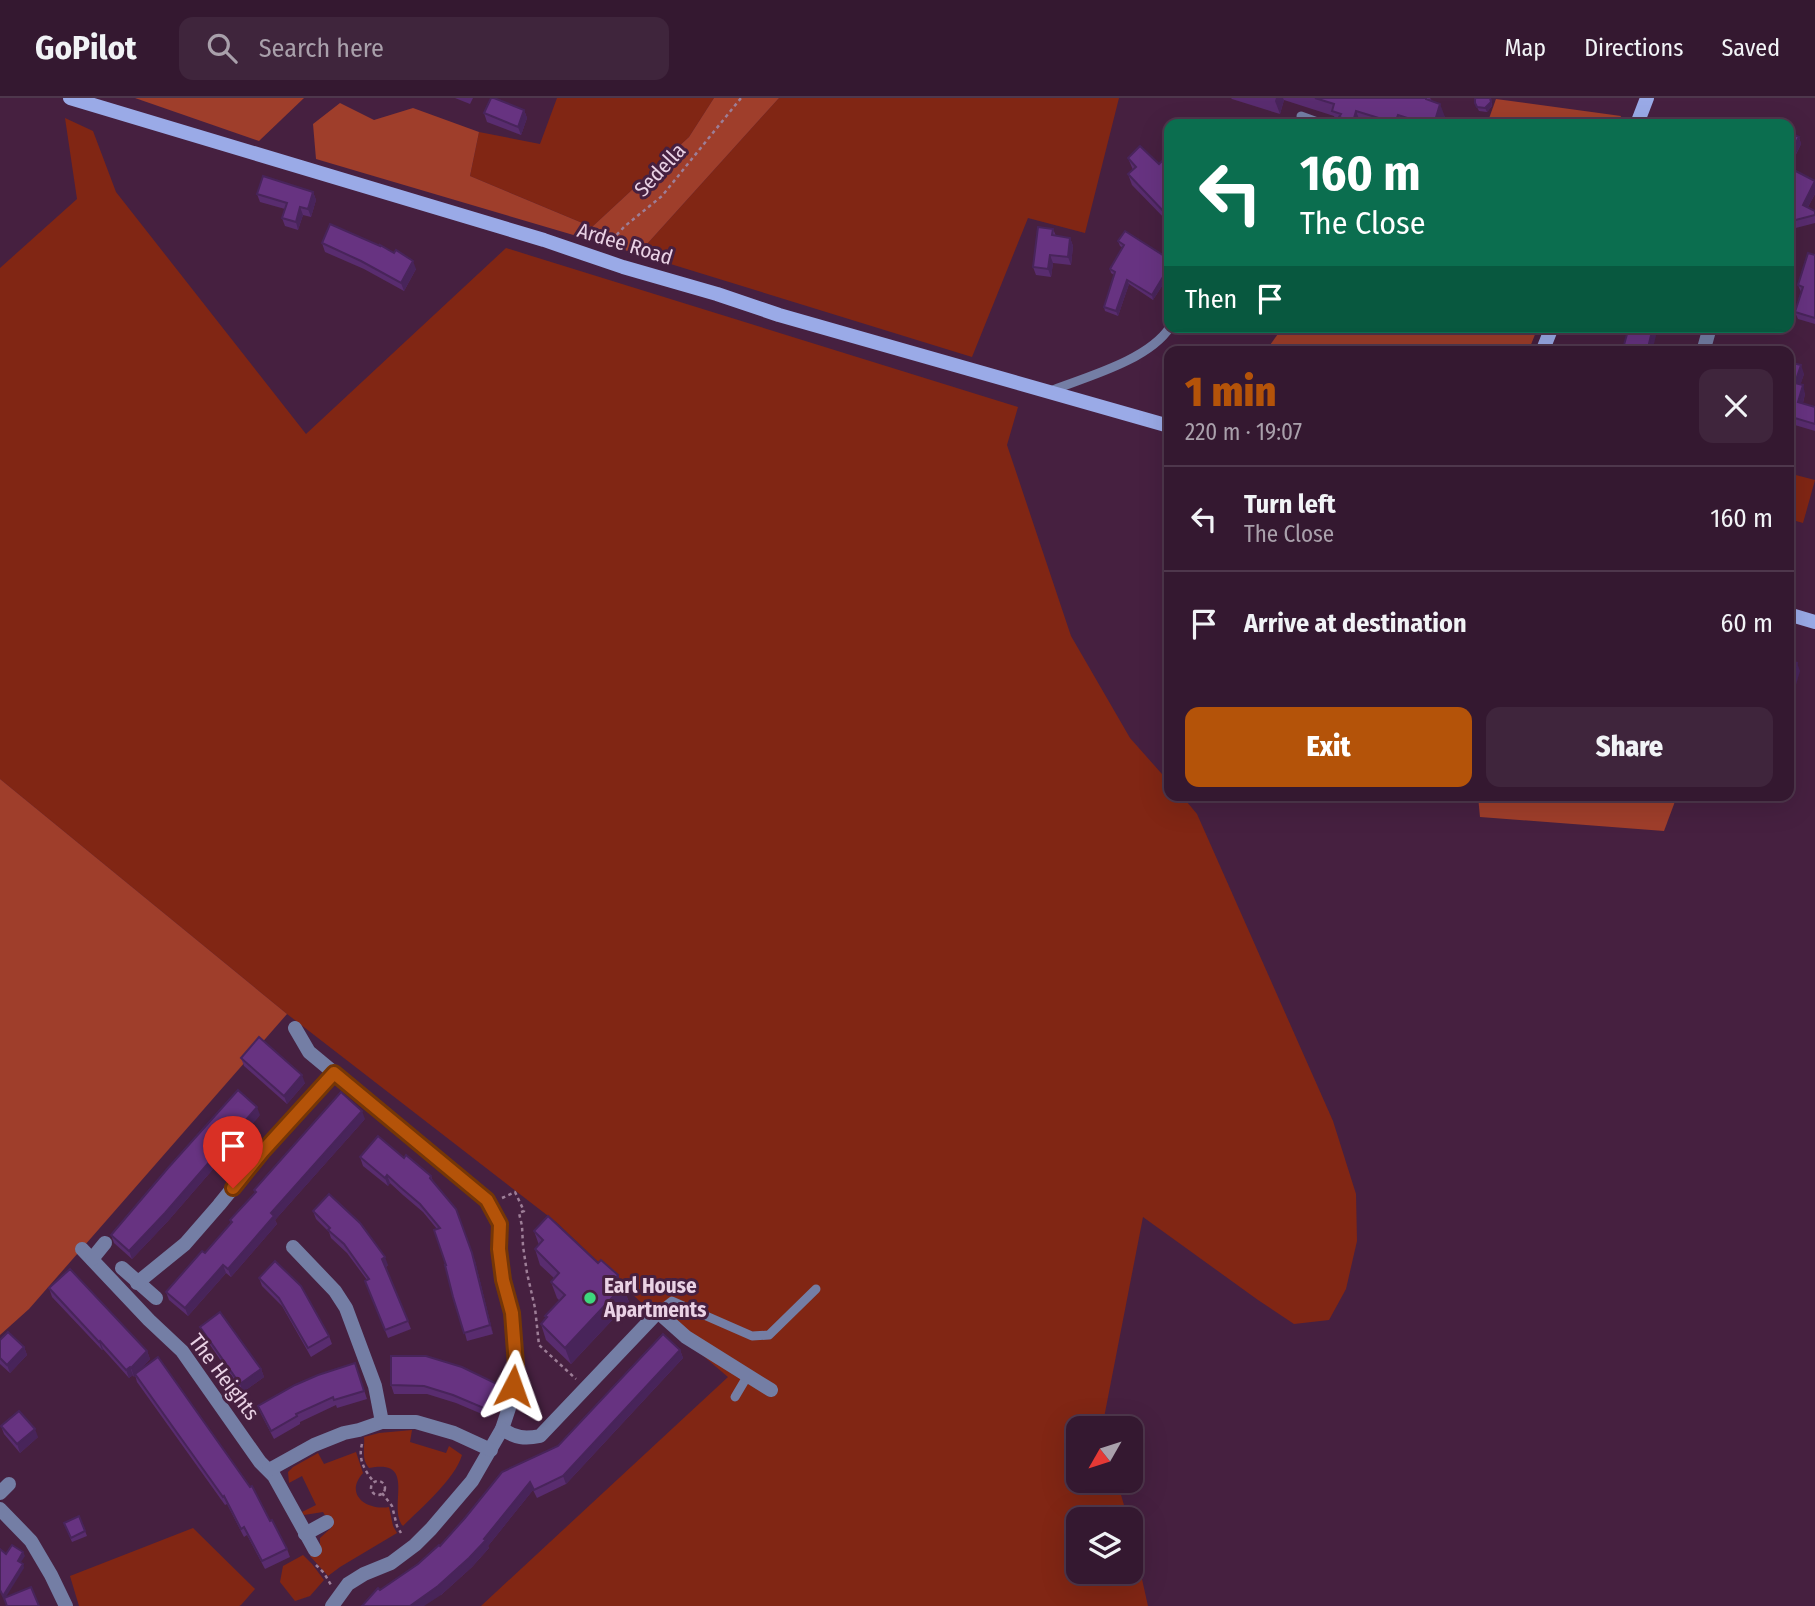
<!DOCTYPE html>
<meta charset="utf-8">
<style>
:root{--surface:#341830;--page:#3f253c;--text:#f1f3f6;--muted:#a9a0ab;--line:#4e374c;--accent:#b45309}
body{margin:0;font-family:"Fira Sans Condensed",sans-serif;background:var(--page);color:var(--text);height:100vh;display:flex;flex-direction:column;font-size:26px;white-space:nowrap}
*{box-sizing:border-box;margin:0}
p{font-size:23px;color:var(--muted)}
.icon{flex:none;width:38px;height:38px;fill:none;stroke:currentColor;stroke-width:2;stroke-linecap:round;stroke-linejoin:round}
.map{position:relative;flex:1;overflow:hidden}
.details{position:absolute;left:1164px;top:248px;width:630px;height:455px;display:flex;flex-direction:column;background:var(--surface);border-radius:14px;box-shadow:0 7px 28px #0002,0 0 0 2px var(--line)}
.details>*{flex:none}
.guide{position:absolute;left:1164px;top:21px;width:630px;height:214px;border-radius:14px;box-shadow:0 7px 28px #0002,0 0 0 2px var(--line);background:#0b6e4f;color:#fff;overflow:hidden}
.needle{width:46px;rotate:231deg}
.fabs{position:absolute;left:1066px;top:1318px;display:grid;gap:14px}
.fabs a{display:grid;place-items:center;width:77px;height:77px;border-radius:14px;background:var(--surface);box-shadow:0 7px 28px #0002,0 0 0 2px var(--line);font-size:35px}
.pin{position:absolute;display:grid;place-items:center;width:60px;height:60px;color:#fff;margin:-72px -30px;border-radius:50% 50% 50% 0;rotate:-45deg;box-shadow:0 0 7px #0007}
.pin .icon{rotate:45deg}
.me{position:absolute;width:77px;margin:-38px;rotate:4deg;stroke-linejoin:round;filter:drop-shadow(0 0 5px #0008)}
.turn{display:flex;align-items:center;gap:24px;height:147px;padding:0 21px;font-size:32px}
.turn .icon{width:91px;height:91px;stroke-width:2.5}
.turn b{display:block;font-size:49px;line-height:60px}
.then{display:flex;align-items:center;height:66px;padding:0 21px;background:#0003;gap:14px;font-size:26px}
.round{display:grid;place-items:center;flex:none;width:74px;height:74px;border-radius:14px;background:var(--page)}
.overview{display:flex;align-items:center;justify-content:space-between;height:119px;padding:0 21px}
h1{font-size:42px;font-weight:800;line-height:52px;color:var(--accent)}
.action{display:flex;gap:14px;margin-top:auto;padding:14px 21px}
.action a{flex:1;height:80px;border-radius:14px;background:var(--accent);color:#fff;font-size:28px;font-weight:800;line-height:80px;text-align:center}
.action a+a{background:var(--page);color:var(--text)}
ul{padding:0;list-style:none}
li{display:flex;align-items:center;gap:21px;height:105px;padding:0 21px;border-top:2px solid var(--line)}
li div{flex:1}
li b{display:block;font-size:26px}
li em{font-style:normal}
header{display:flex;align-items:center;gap:42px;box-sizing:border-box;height:98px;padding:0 35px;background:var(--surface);border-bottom:2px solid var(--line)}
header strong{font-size:33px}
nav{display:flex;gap:38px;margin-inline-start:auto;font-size:24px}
.search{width:490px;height:63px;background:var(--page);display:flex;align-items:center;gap:18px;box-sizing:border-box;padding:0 24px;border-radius:14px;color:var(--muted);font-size:26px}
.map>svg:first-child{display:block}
.green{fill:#812614}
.forest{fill:#9f3e2b}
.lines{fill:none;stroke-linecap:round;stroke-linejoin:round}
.path{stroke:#9d7e97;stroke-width:2.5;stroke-dasharray:3.5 3.5;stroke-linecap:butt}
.lane{stroke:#747ea5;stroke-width:9}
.street{stroke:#747ea5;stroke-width:14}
.secondary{stroke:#9aaae7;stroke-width:14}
.wall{fill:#592c6f}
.shaded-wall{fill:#48245a}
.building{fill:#673381;stroke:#48245a;stroke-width:2}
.route-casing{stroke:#753606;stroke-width:18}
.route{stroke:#b45309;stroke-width:12}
.poi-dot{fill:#3ed77d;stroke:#462040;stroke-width:2.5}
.labels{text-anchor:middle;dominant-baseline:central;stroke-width:6;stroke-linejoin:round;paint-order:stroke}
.street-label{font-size:21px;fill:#ead2e5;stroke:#462040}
.poi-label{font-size:21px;font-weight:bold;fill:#ead2e5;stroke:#462040;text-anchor:start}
</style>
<header>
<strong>GoPilot</strong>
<div class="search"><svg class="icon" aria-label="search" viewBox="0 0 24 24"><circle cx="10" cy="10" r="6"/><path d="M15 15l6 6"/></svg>Search here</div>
<nav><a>Map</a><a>Directions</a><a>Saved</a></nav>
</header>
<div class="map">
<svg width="1815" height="1508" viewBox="0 0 1815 1508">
<rect width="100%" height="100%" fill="#462040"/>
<!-- green -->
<g class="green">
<path d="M557,0H714L689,39L592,129L470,78L479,34L540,46Z"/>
<path d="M779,0H1119L1085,135L1028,120L972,259L638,156Z"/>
<path d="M65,20L93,33L116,94L306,336L506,150L1018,309L1007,347L1071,538L1130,640L1169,684V698H1182L1197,716L1333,1023L1356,1096L1357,1143L1346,1191L1329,1222L1294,1226L1258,1202L1143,1119L1102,1330H1078V1382L1117,1383L1128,1421H1078V1474H1130L1131,1432L1148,1508H481L728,1279L648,1211L556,1124L287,916L0,681V170L77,101Z"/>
<path d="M1788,375L1815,382L1803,425L1789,421Z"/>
<path d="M412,1332L410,1344L446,1355L449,1348L462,1357C455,1381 421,1410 403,1428C387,1409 418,1360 369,1370C361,1361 365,1350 364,1339L379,1335Z"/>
<path d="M356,1354L363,1375C344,1396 366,1413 389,1409L393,1428L397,1435L340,1469L328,1478L310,1458L320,1451V1440L332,1429L323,1414L304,1417L302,1414L316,1407L302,1378L289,1385L288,1374L293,1369L318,1355L324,1366Z"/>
<path d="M193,1430L255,1491L241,1507L239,1508H79L70,1478Z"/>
<path d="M303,1457L312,1466L324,1482L310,1498L295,1503L280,1484L283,1468Z"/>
</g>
<!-- forest -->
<g class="forest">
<path d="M135,0H304L259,43Z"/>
<path d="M714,0H779L638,156L316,61L313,26L340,5L374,22L413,10L479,34L470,78L592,129L689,39Z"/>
<path d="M1496,1L1621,18L1618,26H1487Z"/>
<path d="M1283,229H1538L1528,254H1265Z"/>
<path d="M0,681L287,916L29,1211L0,1237Z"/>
<path d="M1478,698H1677L1664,733L1480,719Z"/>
</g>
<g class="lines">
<!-- path -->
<g class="path">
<path d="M607,147L625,128L662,98L741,0"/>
<path d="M502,1100L515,1094L524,1113L519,1115L522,1128L523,1148L527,1175L535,1210L539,1247L576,1281"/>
<path d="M362,1346C358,1361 364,1372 374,1384"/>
<circle cx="378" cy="1390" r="7"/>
<path d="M382,1395L392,1408L397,1428L401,1435"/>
<path d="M316,1467L324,1475L331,1487"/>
</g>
<!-- lane -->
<g class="lane">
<path d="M1301,18L1323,26"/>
<path d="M1050,293C1086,279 1149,262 1170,229"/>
<path d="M658,1214L672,1203L752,1238L769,1237L816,1191"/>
<path d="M735,1299L748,1277"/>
</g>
<!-- street -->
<g class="street">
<path d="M1703,254L1710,229"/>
<path d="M295,930L309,954L487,1102L500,1126L499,1151L503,1182L512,1215L516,1267L509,1310L502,1331L472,1383L431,1431L415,1447L391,1465L364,1476L348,1486L332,1508"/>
<path d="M293,1149L335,1193L346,1210L375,1288L382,1324"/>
<path d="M82,1151L149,1222L182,1253L260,1364L274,1378L315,1452"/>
<path d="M92,1161L105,1145"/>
<path d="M122,1170L156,1200"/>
<path d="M137,1185L185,1146L219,1107L262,1054L334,975"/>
<path d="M502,1331C515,1340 525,1341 540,1338L658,1214L686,1239L771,1292"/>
<path d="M269,1372L314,1347L344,1335L359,1332L382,1324H416L454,1335L491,1352"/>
<path d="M0,1395L9,1386"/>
<path d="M0,1411L31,1443L51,1477L66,1508"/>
<path d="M305,1436L327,1424"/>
</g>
<!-- secondary -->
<g class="secondary">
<path d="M70,0L544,142L623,169L717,196L779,217L1169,328"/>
<path d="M1637,26L1647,0"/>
<path d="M1542,254L1552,229"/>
<path d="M1788,516L1815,524"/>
</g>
</g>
<!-- wall -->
<g class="wall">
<path d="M455,0H473L470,6Z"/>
<path d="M1231,0H1430L1445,19L1443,26H1337L1334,18L1284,2L1280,16L1232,1Z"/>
<path d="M1476,0H1491L1492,8L1487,14L1479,13L1475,5Z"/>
<path d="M524,12L527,20L521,37L487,24L484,15Z"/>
<path d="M1788,34L1799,39L1801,46L1790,69L1815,83V96L1808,109L1815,113V125L1788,132Z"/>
<path d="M1128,60L1159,66L1169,62V125L1132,87L1128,76L1133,72Z"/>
<path d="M313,94L316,102L311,119L303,117L298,132L285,128L282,120L285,111L260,104L257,96Z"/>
<path d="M1053,131L1056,138L1070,140L1073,148L1071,167L1053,165L1051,179L1036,177L1033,169Z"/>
<path d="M1118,143L1169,161V177L1153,202L1129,186L1118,218L1105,213L1104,209L1114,177L1111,175L1110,171L1123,150L1120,148Z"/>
<path d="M322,145L416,171L404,193L364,171L325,154Z"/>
<path d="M1815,157V226L1798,221L1795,214L1801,194L1798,187Z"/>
<path d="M1788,264L1804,276L1800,287L1805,296L1803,305L1815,309V333L1788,325Z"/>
<path d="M241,960L305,985L287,1006L244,968Z"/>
<path d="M260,1017L168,1123L132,1161L114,1145L111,1137Z"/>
<path d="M365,1021L275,1122L277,1126L231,1179L226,1175L188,1218L169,1202L166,1194L205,1155L231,1126L230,1122L255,1095L254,1092Z"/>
<path d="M360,1059L404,1060L431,1078L434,1086L475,1163L493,1236L467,1243L437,1131L423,1114L403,1097L390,1085L388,1088L363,1068Z"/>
<path d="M313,1113L388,1167L386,1169L411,1231L388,1240L365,1183L367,1182L347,1155L331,1140L329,1134L316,1121Z"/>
<path d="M534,1133L598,1165L618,1177L629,1204L571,1266L546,1242L541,1226L546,1220L545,1218L560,1203L557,1200L551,1184L554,1180L540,1167L535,1151L539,1147Z"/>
<path d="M259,1180L329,1238L332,1246L311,1259L282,1208L262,1188Z"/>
<path d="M49,1190L147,1253L150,1261L140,1272L270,1423L287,1451L290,1459L265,1471L247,1437L244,1439L227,1406L225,1407L137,1284L135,1277L134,1279L133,1277L129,1280L103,1251L102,1252L52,1199Z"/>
<path d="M200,1229L261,1271L264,1279L243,1294L203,1237Z"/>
<path d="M0,1242L24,1249L27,1257L10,1275L0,1266Z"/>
<path d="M680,1252L683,1260L566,1386L537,1400L533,1392L488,1448L489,1450L472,1469L441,1497L380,1492L418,1466L558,1348Z"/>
<path d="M355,1265L367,1301L337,1310L336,1307L300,1324V1326L274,1341L261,1316L258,1308Z"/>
<path d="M497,1286L500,1294L489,1319L456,1305L427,1296H394L391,1287Z"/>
<path d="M1,1328L38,1339L20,1355L4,1336Z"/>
<path d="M79,1418L87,1438L72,1444L64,1425Z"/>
</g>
<!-- shaded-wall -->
<g class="shaded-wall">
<path d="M1276,0H1283L1284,2L1280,16L1275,3Z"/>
<path d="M1490,0L1492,8L1487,14L1485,10Z"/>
<path d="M1440,6L1445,19L1443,26H1434Z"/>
<path d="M524,12L527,20L521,37L518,29Z"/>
<path d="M1356,13L1361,26H1354L1353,24Z"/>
<path d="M1398,17L1401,26H1396L1395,25Z"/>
<path d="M1799,39L1801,46L1788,71V59Z"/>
<path d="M1815,84V96L1805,114L1803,107Z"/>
<path d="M313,94L316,102L311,119L308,111Z"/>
<path d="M300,109L303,117L298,132L296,124Z"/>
<path d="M1070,140L1073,148L1071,167L1068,159Z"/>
<path d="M1050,157L1053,165L1051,179L1048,171Z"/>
<path d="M413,163L416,171L404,193L401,185Z"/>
<path d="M1169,169V177L1153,202L1152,197Z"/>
<path d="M1127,182L1129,186L1118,218L1116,213Z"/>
<path d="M1653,229H1658L1652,254H1647Z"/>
<path d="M1801,267L1804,276L1798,294L1795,285Z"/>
<path d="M1803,287L1805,296L1801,312L1798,304Z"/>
<path d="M1797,565L1800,573L1790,607L1788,602V595Z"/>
<path d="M302,977L305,985L287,1006L284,998Z"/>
<path d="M257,1009L260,1017L168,1123L132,1161L129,1153Z"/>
<path d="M362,1013L365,1021L275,1122L277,1126L231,1179L228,1171L271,1115Z"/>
<path d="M387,1077L390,1085L388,1088L385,1080Z"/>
<path d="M472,1155L475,1163L493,1236L490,1227Z"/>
<path d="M385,1159L388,1167L385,1169L382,1161Z"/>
<path d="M223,1167L226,1175L188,1218L185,1210Z"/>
<path d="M618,1177L629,1204L571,1266L565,1250Z"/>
<path d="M100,1243L103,1251L102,1252L99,1244Z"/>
<path d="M24,1249L27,1257L10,1275L7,1267Z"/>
<path d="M680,1252L683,1260L566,1386L563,1378Z"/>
<path d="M147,1253L150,1261L134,1279L131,1270Z"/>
<path d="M130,1269L133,1277L129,1280L126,1272Z"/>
<path d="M261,1271L264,1279L243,1294L240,1286Z"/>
<path d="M497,1286L500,1294L489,1319L486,1311Z"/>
<path d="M35,1331L38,1339L20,1355L17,1346Z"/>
<path d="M530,1384L533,1392L488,1448L489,1450L472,1469L441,1497L424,1508H410L484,1441Z"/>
<path d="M23,1454L25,1458L19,1467L18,1463Z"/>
<path d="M23,1466L24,1470L4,1502L3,1498Z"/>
</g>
<!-- building -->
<g class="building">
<path d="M491,0H494L524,12L518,29L484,15Z"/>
<path d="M1315,0H1426V1L1440,6L1434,26H1426L1398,17L1395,25L1356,13L1353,24L1339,19L1341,16L1332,13L1334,6Z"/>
<path d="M1476,0H1490L1491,4L1485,10L1477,9L1475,5V1Z"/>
<path d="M1788,34L1799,39L1788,59Z"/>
<path d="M1140,48L1159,66L1166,59L1169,62V115L1167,117L1128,76L1136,69L1128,60Z"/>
<path d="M1788,69L1815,83L1803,107L1815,113V117L1788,124Z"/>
<path d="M263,78L313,94L308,111L300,109L296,124L282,120L287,105L257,96Z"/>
<path d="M330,126L380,148V147L394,155L396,152L413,163L401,185L361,163L322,145Z"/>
<path d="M1038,129L1053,131L1052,137L1070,140L1068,159L1050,157L1048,171L1033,169Z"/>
<path d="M1125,133L1169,161V169L1152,197L1127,182L1116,213L1104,209L1115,174L1110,171L1124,147L1118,143Z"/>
<path d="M1808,155L1815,157V220L1795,214L1803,189L1798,187Z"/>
<path d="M1629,229H1653L1647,254H1622Z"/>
<path d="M1788,264L1801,267L1795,285L1803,287L1798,304L1815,309V326L1788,318Z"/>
<path d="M1788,562L1797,565L1788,595Z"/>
<path d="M259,939L302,977L284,998L241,960Z"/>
<path d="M238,992L257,1009L165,1115L129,1153L111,1137L168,1070Z"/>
<path d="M341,994L362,1013L271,1115L274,1118L228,1171L223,1167L185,1210L166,1194L202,1153L205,1155L232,1124L230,1122L256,1094L254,1092Z"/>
<path d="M378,1038L404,1060L406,1057L431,1078L430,1080L456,1111L472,1155L490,1227L464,1235L453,1199L445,1167H446L434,1132L440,1130L420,1106L400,1089L387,1077L385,1080L360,1059Z"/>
<path d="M329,1096L360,1125L385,1159L382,1161L408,1223L385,1232L365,1183L369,1181L344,1146L328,1132L330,1130L313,1113Z"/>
<path d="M548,1118L598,1165L601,1162L618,1177L615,1181L623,1188L565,1250L541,1226L547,1219L545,1218L565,1197L551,1184L559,1175L535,1151L543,1142L534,1133Z"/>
<path d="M275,1163L301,1188L329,1238L308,1250L279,1200L259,1180Z"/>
<path d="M70,1171L147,1253L131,1270L130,1269L126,1272L100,1243L99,1244L49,1190Z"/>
<path d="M220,1214L261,1271L240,1286L200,1229Z"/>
<path d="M8,1234L24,1249L7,1267L0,1260V1242Z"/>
<path d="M663,1236L680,1252L563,1378L534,1392L530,1384L484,1441L486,1442L469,1460L438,1488L410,1508H362L378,1490L380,1492L418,1466L439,1447L440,1448L465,1420L502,1374L558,1348Z"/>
<path d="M391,1258H426L462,1269L497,1286L486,1311L453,1297L424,1288L391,1287Z"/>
<path d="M158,1259L250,1389L252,1388L270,1423L272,1422L287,1451L262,1463L244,1429L241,1431L224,1398L223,1399L135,1276Z"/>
<path d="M355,1265L364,1293L334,1302L333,1299L296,1316L297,1318L271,1333L258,1308L295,1287L318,1277Z"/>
<path d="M19,1313L35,1331L17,1346L1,1328Z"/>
<path d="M79,1418L85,1433L71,1440L64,1425Z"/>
<path d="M12,1447L23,1454L18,1463L23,1466L3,1498L0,1492V1451L6,1456Z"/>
<path d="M31,1489L39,1508H7L4,1500Z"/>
</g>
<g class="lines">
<defs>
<path id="route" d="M233,1090L262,1054L334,975L487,1102L500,1126L499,1151L503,1182L512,1215L516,1267L513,1288"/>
</defs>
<!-- route casing -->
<use href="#route" class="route-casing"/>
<!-- route -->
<use href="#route" class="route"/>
</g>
<!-- markers -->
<circle class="poi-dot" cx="590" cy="1200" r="7"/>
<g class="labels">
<!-- street labels -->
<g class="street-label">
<text transform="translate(660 72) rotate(-47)">Sedella</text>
<text transform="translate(625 146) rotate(17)">Ardee Road</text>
<text transform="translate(224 1279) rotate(53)">The Heights</text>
</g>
<!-- poi labels -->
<g class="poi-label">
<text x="604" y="1188">Earl House<tspan x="604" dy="24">Apartments</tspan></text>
</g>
</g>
</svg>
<div class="fabs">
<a><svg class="needle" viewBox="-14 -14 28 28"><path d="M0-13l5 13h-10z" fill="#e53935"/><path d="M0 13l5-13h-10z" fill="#a9a0ab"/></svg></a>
<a><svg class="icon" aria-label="layers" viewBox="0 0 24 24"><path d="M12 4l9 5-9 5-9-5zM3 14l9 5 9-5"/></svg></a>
</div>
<div class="pin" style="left:233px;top:1090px;background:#d93025"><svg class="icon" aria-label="arrive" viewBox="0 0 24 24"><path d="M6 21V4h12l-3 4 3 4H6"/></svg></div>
<svg class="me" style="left:513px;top:1288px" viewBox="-20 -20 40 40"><path d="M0-17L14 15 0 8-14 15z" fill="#b45309" stroke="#fff" stroke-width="4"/></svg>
<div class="guide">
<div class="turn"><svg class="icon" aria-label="left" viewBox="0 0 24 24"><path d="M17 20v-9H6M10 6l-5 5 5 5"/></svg><div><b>160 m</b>The Close</div></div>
<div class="then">Then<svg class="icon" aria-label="arrive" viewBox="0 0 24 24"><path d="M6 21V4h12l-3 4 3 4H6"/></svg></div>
</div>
<section class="details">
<div class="overview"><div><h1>1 min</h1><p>220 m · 19:07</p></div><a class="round"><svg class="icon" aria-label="close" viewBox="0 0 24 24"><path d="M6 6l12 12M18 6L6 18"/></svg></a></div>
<ul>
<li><svg class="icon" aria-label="left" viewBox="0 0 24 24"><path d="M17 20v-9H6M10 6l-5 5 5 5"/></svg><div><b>Turn left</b><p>The Close</p></div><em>160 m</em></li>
<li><svg class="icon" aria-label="arrive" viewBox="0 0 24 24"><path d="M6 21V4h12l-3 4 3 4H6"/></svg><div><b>Arrive at destination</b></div><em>60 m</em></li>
</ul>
<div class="action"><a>Exit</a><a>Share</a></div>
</section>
</div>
